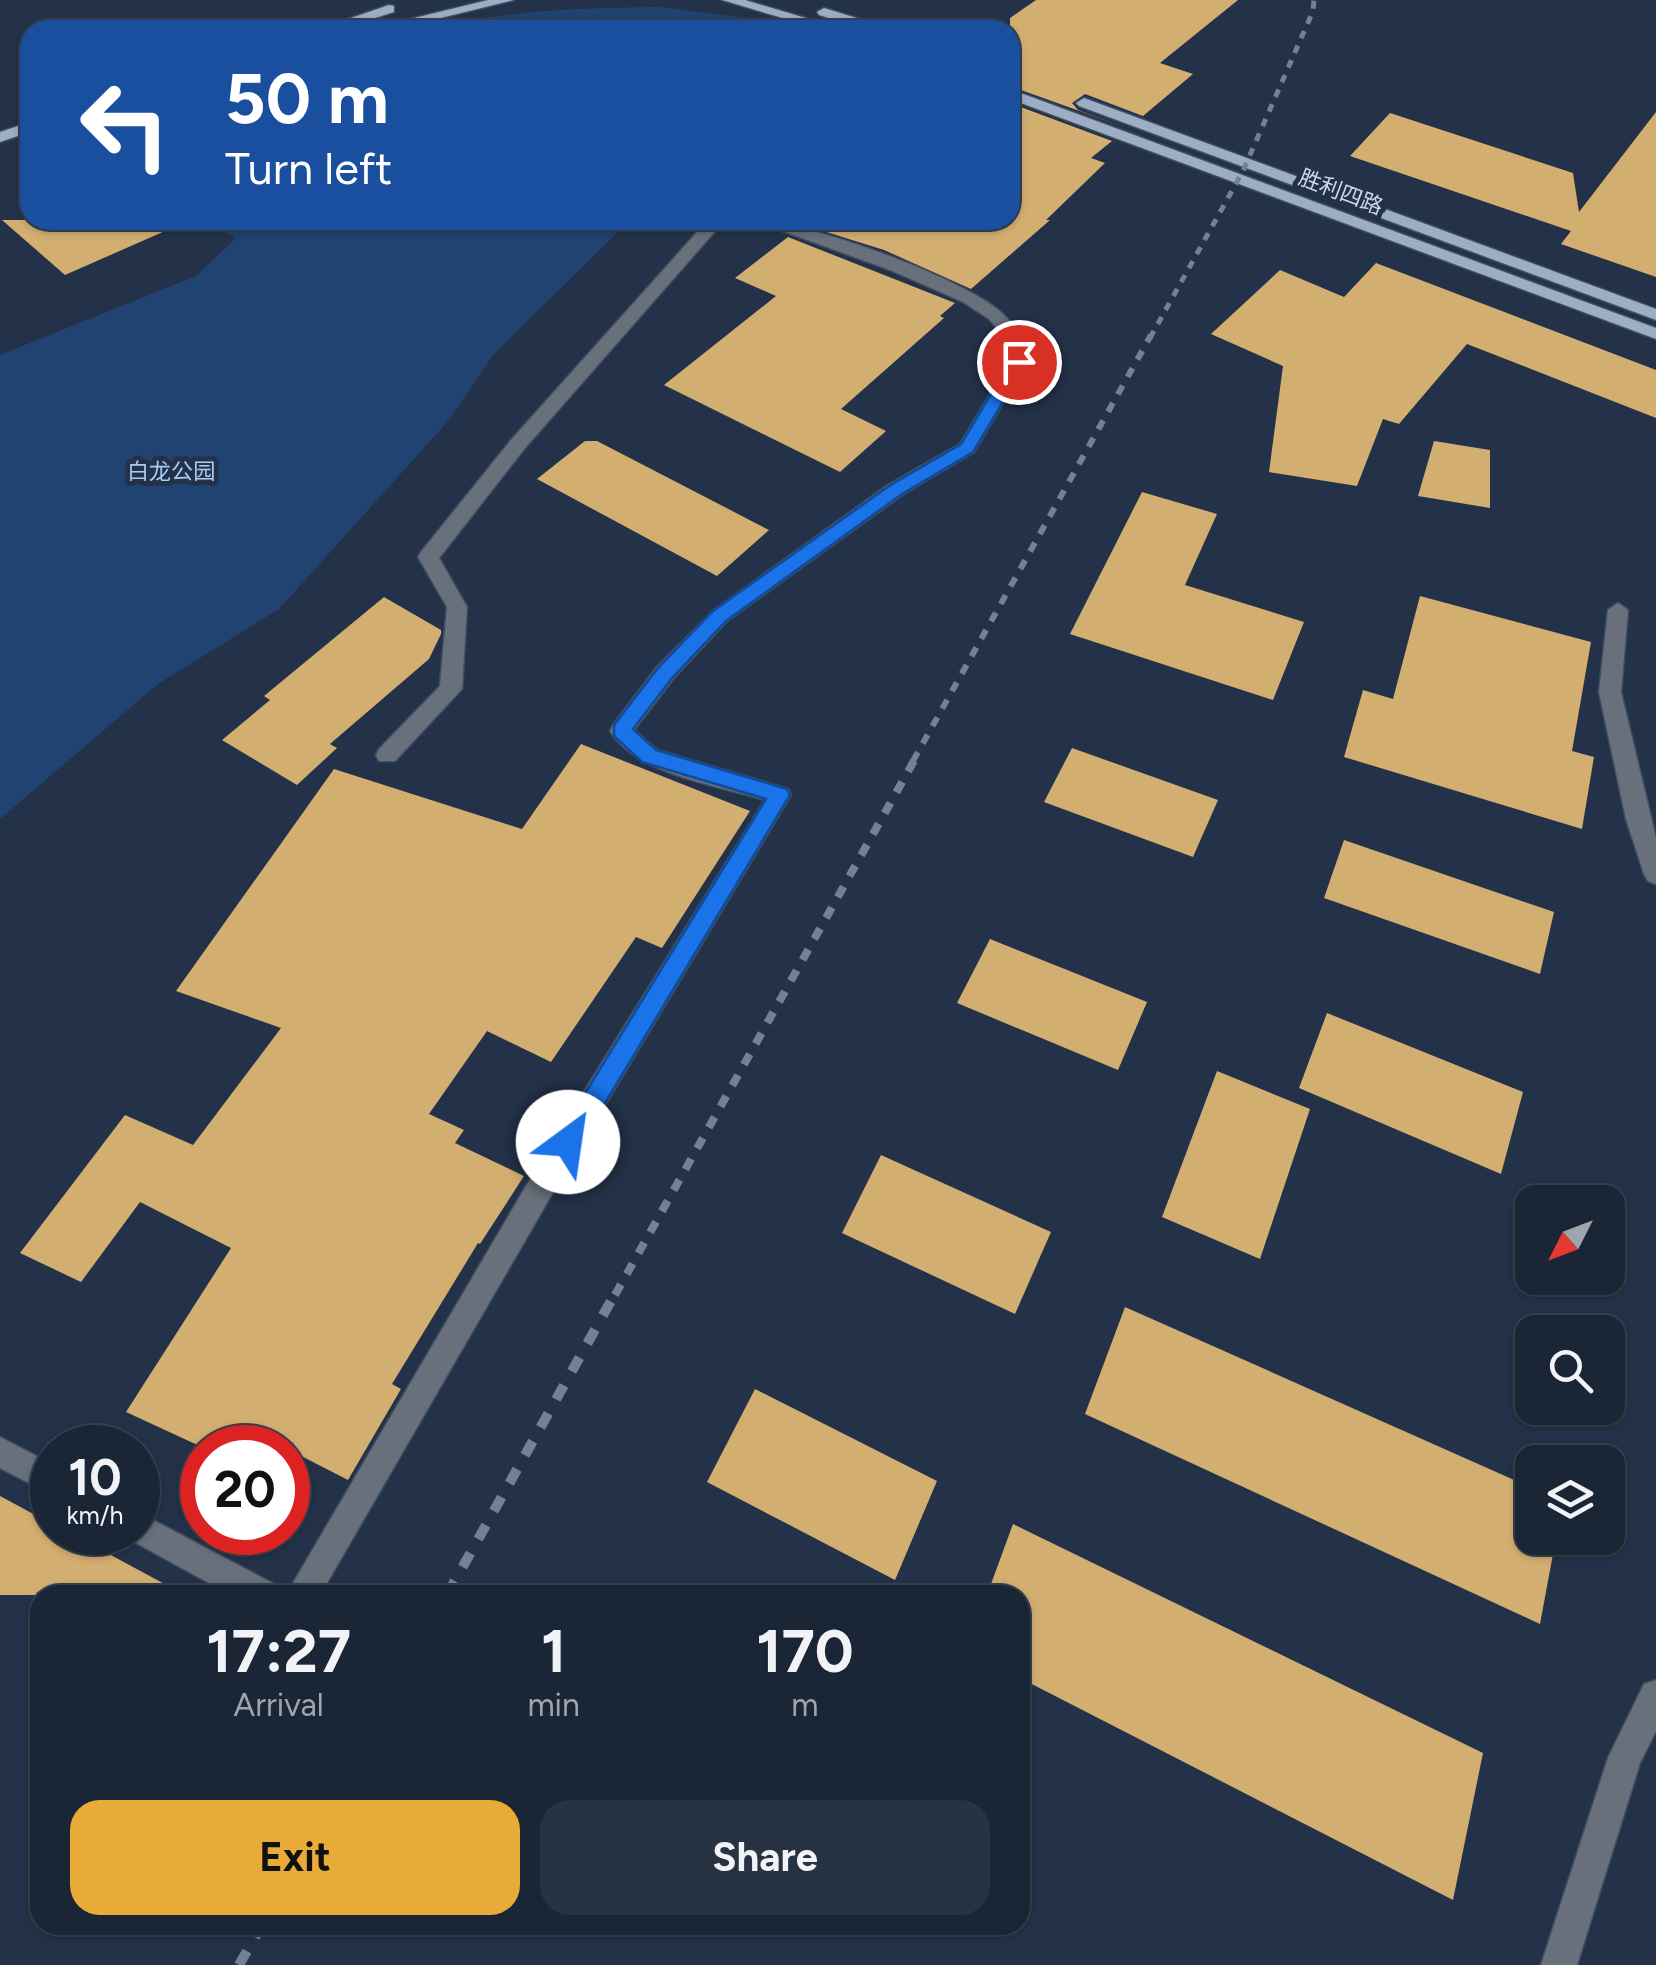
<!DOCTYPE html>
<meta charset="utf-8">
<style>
:root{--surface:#1a2636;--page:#273242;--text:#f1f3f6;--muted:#9fa5ad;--line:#384351;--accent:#e8ab37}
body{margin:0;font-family:Figtree,"Noto Sans SC",sans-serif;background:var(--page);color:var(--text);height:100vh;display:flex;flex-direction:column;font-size:38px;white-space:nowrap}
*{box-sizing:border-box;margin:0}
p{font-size:32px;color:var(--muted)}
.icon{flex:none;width:55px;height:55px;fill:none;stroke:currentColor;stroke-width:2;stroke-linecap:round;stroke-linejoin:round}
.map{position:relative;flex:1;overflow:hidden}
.details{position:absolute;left:30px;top:1585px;width:1000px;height:350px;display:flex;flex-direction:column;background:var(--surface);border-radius:30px;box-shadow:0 2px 8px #0004,0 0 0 2px var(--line)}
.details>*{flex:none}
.banner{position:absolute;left:20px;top:20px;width:1000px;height:210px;border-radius:30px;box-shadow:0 2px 8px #0004,0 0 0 2px var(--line);background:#1a4fa0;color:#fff;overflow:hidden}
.needle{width:65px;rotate:228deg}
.fabs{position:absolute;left:1515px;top:1185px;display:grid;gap:20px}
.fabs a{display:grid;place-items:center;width:110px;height:110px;border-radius:20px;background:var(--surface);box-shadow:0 2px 8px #0004,0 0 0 2px var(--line);font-size:50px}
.speed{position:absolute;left:30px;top:1425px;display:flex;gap:20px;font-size:50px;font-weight:700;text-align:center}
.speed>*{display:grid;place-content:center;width:130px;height:130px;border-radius:50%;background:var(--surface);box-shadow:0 2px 8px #0004,0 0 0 2px var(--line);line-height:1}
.speed small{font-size:25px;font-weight:400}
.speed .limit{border:15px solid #d22;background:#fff;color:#111}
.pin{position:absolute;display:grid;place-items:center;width:85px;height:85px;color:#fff;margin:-42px;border:5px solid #fff;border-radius:50%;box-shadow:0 2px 10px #0007}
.me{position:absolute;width:110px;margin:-55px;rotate:31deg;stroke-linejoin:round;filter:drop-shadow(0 0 8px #0008)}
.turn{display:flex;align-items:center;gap:35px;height:210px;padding:0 40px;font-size:45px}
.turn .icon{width:130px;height:130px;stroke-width:2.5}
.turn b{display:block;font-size:70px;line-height:85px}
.eta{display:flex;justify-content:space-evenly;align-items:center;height:170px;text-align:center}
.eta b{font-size:60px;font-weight:700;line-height:70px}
.primary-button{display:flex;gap:20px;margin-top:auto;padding:20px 40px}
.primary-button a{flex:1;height:115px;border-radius:30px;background:var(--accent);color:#111;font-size:40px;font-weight:700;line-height:115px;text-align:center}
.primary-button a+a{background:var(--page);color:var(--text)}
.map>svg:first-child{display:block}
.green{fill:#214371}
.building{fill:#d3ae71}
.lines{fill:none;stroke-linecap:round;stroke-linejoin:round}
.minor-casing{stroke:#3f4d61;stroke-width:3}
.major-casing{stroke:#3f4d61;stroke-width:3}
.minor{fill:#68707b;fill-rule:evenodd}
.major{fill:#9dadc3;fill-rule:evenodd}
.rail-far3{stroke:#748193;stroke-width:5;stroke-dasharray:8 8;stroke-linecap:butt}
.rail-far2{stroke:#748193;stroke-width:6;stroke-dasharray:10 10;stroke-linecap:butt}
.rail-far1{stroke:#748193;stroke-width:8;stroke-dasharray:12 12;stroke-linecap:butt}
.rail{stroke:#748193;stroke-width:10;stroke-dasharray:16 16;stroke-linecap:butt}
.route{fill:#1a73e8;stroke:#114b97;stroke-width:2.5}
.labels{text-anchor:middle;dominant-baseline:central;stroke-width:10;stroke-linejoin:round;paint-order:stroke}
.far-street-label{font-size:22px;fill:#cfd9e7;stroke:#233248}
.far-park-label{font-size:22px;fill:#a9c9f6;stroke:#233248}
</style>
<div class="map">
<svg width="1656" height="1965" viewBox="0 0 1656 1965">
<rect width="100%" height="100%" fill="#233248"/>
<!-- green -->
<g class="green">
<path d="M659,7L747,18L785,30H426C503,10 580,8 659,7Z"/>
<path d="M201,220H630L494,354L449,420L279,609L158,684L0,819V355L196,276L236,238Z"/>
</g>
<!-- building -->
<g class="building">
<path d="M1036,0H1238L1160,63L1193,74L1143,116L1085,94L1072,103L1078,110L1127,128L1010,86V18Z"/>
<path d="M1010,103L1112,141L1091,158L1105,163L1046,220H1050L971,289L884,250L804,225L810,220H1010Z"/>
<path d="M1656,112V277L1561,244L1571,231L1350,156L1390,113L1573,173L1579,212Z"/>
<path d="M2,220H190L65,275Z"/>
<path d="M788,237L955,303L940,316L944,318L841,409L886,431L840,472L664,385L776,296L735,278Z"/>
<path d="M1376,263L1656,370V418L1467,344L1399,424L1383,419L1357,486L1269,472L1283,366L1211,334L1280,270L1344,297Z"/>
<path d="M585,441H597L769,530L717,576L537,479Z"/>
<path d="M1434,441L1490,450V508L1418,496Z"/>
<path d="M1142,492L1217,514L1185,585L1304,622L1273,700L1070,634Z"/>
<path d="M1420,596L1591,642L1572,751L1594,757L1582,829L1344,757L1363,690L1393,699Z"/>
<path d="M384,597L441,630V634L429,659L330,744L337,748L297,785L222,740L270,700L264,696Z"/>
<path d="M581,744L750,811L662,948L636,937L551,1062L487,1031L429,1114L464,1130L455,1143L524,1176L480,1244L478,1243L392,1384L401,1389L348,1480L272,1441L268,1448H204L126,1412L231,1248L140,1202L81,1282L20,1253L125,1115L193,1145L281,1028L176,991L334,769L522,829Z"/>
<path d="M1072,748L1218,800L1193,857L1044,802Z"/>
<path d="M1344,840L1554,912L1540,974L1324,898Z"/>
<path d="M990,939L1147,1002L1118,1070L957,1003Z"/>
<path d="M1327,1013L1523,1092L1501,1174L1299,1088Z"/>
<path d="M1217,1071L1310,1109L1260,1259L1162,1217Z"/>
<path d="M881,1155L1051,1232L1015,1314L842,1233Z"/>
<path d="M1125,1307L1532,1488V1538H1556L1540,1624L1085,1414Z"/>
<path d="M755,1389L937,1481L895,1580L707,1482Z"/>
<path d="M0,1496L52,1524V1532H68L185,1595H0Z"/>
<path d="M1013,1524L1483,1753L1453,1900L1020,1678V1595H987Z"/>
</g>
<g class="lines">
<defs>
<g id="minor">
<path d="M708,220H725L525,448L439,558L467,607L462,689L395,761H379L376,755L379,749L440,686L447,607L418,557L421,552L511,440Z"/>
<path d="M752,220C804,220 965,278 1003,314C1018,328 1023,342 1028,361L974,452L902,495L727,621L673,679L634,730L657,750L788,789L791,795L559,1182L320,1595H286L539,1164L765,800C719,786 636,774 610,731L613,725L657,667L713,611L888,485L960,444L1010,361L1002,334L989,319L963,302L890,270Z"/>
<path d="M1618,603L1628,610L1621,692L1656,838V884L1648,881L1644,874L1626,819L1599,692L1608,610Z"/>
<path d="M0,1437L52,1464V1495L0,1468Z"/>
<path d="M138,1512L274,1584L279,1595H231L127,1538L125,1532H138Z"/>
<path d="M1656,1680V1731L1640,1763L1577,1965H1541L1608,1758L1644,1684Z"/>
</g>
<g id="major">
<path d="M488,0H514L392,30H365Z"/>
<path d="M722,0H745L846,30H823Z"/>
<path d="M389,5L394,6V12L338,30H316Z"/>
<path d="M824,8L886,27L888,30H866L819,15L817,12Z"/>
<path d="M1010,89L1656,328V339L1010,99Z"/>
<path d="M1084,98L1656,309V320L1079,106L1076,103Z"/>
<path d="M30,122V132L0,142V132Z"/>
</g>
</defs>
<!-- minor casing -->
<use href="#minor" class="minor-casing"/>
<!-- major casing -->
<use href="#major" class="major-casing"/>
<!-- minor -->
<use href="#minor" class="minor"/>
<!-- major -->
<use href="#major" class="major"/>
<!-- rail-far3 -->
<path class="rail-far3" d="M1150,338L1243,171L1313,11L1314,0"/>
<!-- rail-far2 -->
<path class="rail-far2" d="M913,761L1151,335"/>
<!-- rail-far1 -->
<path class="rail-far1" d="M615,1295L915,759"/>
<!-- rail -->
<g class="rail">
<path d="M447,1595L616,1292"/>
<path d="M239,1965L262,1925"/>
</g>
</g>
<!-- route -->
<path class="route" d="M1019,356L1027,362L973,452L902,494L726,621L672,678L633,729L656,750L787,789L790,795L577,1150L568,1153L560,1150L556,1142L560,1134L766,799L642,762L614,736V725L658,668L713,611L889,486L961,444L1010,362Z"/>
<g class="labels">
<!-- far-street labels -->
<g class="far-street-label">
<text transform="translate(1341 192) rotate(21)">胜利四路</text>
</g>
<!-- far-park labels -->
<g class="far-park-label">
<text x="171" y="471">白龙公园</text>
</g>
</g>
</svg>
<div class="fabs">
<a><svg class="needle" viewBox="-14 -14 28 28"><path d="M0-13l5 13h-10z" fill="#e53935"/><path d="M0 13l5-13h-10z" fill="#9fa5ad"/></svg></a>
<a><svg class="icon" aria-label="search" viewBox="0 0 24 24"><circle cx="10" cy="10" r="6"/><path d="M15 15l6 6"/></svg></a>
<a><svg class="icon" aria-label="layers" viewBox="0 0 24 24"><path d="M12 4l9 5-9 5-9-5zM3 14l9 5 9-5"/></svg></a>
</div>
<div class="speed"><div>10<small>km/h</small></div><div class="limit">20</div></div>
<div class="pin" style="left:1019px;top:362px;background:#d93025"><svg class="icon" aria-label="arrive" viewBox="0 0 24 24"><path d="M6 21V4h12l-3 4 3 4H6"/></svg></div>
<svg class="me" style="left:568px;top:1142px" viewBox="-20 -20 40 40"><circle r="19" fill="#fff"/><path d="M0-13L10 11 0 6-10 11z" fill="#1a73e8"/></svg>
<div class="banner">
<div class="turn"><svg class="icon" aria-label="left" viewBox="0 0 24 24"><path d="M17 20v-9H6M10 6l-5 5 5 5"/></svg><div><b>50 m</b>Turn left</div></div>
</div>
<section class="details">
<div class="eta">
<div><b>17:27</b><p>Arrival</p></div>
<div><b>1</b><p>min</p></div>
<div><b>170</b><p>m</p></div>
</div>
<div class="primary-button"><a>Exit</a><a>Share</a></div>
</section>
</div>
